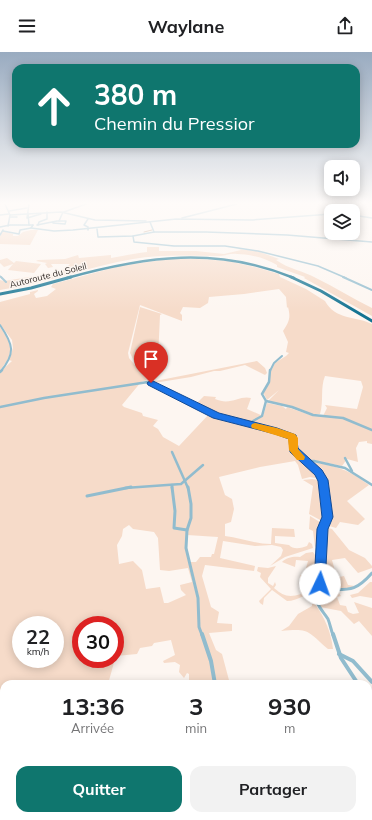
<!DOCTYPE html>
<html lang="fr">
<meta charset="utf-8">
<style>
:root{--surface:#fff;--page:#f2f2f2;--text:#202124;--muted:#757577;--accent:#0f766e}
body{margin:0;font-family:Mulish,sans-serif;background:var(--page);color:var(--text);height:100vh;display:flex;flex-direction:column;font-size:15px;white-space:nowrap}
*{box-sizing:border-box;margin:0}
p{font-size:13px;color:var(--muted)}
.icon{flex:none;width:22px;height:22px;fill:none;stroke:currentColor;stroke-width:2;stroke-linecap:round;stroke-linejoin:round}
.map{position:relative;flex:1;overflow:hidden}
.drawer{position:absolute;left:0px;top:628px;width:372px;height:140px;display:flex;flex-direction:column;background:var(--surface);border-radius:12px 12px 0 0;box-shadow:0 2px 10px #0003}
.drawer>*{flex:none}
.guide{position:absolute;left:12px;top:12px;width:348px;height:84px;border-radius:12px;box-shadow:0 2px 10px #0003;background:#0f766e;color:#fff;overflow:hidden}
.controls{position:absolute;left:324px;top:108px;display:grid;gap:8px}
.controls a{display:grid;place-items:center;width:36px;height:36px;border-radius:8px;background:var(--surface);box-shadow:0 2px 10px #0003;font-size:20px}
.speed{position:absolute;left:12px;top:564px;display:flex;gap:8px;font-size:20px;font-weight:700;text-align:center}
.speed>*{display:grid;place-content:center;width:52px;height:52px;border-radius:50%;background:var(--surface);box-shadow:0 2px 10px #0003;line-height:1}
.speed small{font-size:10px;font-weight:400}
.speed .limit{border:6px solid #d22;background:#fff;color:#111}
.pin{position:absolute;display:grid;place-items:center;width:34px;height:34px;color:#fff;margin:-41px -17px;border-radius:50% 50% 50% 0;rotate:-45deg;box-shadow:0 0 4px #0007}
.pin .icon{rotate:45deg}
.me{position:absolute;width:44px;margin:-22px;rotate:3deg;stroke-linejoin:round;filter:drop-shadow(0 0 3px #0008)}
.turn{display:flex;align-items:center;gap:14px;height:84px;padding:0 16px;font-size:18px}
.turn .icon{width:52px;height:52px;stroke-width:2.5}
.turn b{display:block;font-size:28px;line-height:34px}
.eta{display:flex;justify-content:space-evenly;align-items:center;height:68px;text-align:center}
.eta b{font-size:24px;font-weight:700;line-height:28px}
.cta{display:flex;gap:8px;margin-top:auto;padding:8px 16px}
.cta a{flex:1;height:46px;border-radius:12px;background:var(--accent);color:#fff;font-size:16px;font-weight:700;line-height:46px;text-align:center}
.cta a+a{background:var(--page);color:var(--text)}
header{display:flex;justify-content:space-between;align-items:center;height:52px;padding:0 16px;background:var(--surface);font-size:18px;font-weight:700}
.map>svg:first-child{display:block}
.green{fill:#f6dbc9;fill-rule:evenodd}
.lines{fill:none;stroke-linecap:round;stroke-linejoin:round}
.stream{stroke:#c39e84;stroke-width:1}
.minor-far4{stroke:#91bcce;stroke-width:1.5}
.minor-far3{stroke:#91bcce;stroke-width:2}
.minor-far2{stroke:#91bcce;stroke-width:2.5}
.minor-far1{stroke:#91bcce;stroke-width:3}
.minor{stroke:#91bcce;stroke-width:4}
.highway-far1{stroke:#137392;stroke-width:2.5}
.highway{stroke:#137392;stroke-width:3}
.route{fill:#1a73e8;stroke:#114b97}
.slow{fill:#f59e0b}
.labels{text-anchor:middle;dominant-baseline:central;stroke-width:3;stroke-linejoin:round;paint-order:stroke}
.far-street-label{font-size:9px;fill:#342d29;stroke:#fdf6f1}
</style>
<header><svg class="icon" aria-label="menu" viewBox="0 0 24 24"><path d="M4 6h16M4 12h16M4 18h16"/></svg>Waylane<svg class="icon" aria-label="share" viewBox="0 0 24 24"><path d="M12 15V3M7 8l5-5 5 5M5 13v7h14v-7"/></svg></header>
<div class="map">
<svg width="372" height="768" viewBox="0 0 372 768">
<rect width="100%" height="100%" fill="#fdf6f1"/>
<!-- green -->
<g class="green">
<path d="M31,178H38L30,193L0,192V184L3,179L13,182V184H18L23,180Z"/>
<path d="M147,195H159V199H196L224,202L241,198L238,197L257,199L279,207L276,208C289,217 303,219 316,226C335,235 353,247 372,256V264L304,226L305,225L277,215V213C266,206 250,202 237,202C231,201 225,204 219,204C190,204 162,202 133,207C88,215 45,231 0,238V228L4,229L48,222L58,223L70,212H51L53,215L48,216L45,212L47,211L36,209L38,208L65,207L78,203L79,206L111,203V206C124,204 135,201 147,200Z"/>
<path d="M7,206L14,211L16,209L41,212L34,221L8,218L13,212L4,215L0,211V208Z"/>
<path d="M168,207H197L228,209L255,215L279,222L280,225L306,237L325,249C335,268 356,264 372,272V392L367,391V389L359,390L356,396L358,410L347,407L342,414L303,406V409L317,422L321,427L310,425L302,427L298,413L295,409L260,415L219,425L225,443L232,447L234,457L231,470L225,472V484C241,486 255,492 271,492L272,476L294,477L295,485L275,484V491L289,493C293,498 302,496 307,494L309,490L312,492L313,496L285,505L270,514L281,504L283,498L281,495L272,493L255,494L223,489L220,506L255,514L254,519L205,513L202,524L211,555L219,560L217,571L232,572V579L209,581L216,598L222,602L230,632H189V622L187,621L184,626L179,620L180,613L175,610L164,611L163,609L175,603L171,588L154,591L152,594L140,596L137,602L116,604L115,607V573H81V607H115L108,632H4V739L0,741V768V320L12,309L9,308L13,296L12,288L0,272V250L30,242V240L38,238V239L34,242L36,246L47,244L56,237L51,235L53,232L120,214ZM279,237L286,245L287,256L288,255C291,266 289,270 283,279L288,290L286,300L289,301L286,304L275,311L270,321V330L263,340L267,348L279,338L268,349L311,362H320C324,349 320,336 325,324L361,329L363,335L357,357L325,353L327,356L323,364L310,363L287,355L286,357L282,354L267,351L263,364L247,357L251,346C239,343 231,354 215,347L216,345L204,344L196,352L211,360L179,394L163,385L158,377L153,374L158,368L143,364L142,361L124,355L122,353L141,330L147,328L129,306L128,301L140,253L182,269V263L180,261L183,255L200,256L208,251L209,245L244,242ZM129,473L133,477L154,480L158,486L160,518L169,519L188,516L192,530L180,533L181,538L186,543L168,551H164L160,535L146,537L142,518L133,509L119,512L117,493L122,484L123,477ZM187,483L218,485L214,502H212L211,505H200L196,510H190L187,496ZM21,573H55V607H21Z"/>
<path d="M140,255L162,262L160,263L158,307L135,311L130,301Z"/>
<path d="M0,275C12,292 15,301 0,318Z"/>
<path d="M257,309L265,316L267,321L265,323L245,313L220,319H214L191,325L154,331L150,330Z"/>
<path d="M312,410C339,415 347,417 369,433L347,449L365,467L358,473L340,470L336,476L326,473L329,457L324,436V430L321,423L311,413L310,411Z"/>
<path d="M312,427L318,428C323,434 327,462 322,469L309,462L313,434L303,428Z"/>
<path d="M310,464L323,472L321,490L315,495L313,479L309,477Z"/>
<path d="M325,475L332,477L349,498L365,506L372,514V516L358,521L345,506L332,508L335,519L339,525L344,524L348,533L355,534C345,538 331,539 321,534Z"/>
<path d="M313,500C322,511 320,529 316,541C306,540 299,549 287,549L272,538L264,546L263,553L260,551L259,549L271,537L260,525L261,521L257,519L258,515L268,516L276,514L268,526V531L273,534L275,530L276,533L274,536C283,544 289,546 301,542L300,523H304L308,509L296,508L295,515L282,510C286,505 295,504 300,505L306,501Z"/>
<path d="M370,530H372V546L360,544L352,546L350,543L358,541Z"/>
<path d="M323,539L338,540L341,544L337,545L340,553L346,554L348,560L353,562L359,561L354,550L372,556V584L359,569L354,572L341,559L320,555L317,550L319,541Z"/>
<path d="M312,552H315C325,566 331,580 333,597H328C307,579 310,576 281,579L289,574L298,562L312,554Z"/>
<path d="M18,764H216L219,768H8Z"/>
</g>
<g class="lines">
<!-- stream -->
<path class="stream" d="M144,180L152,178"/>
<!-- minor-far4 -->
<g class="minor-far4">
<path d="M5,152L10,163"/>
<path d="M29,152L27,166L41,162"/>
<path d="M9,159L27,156"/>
<path d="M64,160L86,152"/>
<path d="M28,161L29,173"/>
<path d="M0,163L9,162"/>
<path d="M10,163L61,160L95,168L146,169"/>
<path d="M353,163L372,166"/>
<path d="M10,165H17"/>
<path d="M182,166L237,152"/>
<path d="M88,167L84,173L88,175V178"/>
<path d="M59,169L63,160"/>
<path d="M150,170L154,180"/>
<path d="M33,173L31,176L54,179L73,178L176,167L252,168L331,162"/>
<path d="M37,173L57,169H66L65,172L53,171"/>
<path d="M38,173L39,170L47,167V160"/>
<path d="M8,174L10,163"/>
<path d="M0,175L10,173H33"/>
<path d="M97,177L98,185L133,184L154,180H206L287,183L372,190"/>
<path d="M3,179L19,182L20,178L31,176"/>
<path d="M0,183L3,178"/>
<path d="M133,184L134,190L174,194H225L258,199L318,214L346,226"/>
<path d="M0,224L2,226"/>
</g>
<!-- minor-far3 -->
<g class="minor-far3">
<path d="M1,225L6,230"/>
<path d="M343,225L372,238"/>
<path d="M0,273C13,292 16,301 1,319"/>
<path d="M270,319L274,311L282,304"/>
</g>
<!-- minor-far2 -->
<g class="minor-far2">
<path d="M270,318L269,330L262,342L266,349L292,355L313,363L343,366L372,378"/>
<path d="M0,320L2,318"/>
<path d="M0,355L44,346L148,330L216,363L292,384L293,398C305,409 322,419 324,436"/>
<path d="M251,372L253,369L262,364L266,349"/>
<path d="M172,400L188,436"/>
<path d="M345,406L352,419"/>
<path d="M309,412L310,409H314L345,416L372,433"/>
<path d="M172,433V436"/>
<path d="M125,436L181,432L203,413"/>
</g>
<!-- minor-far1 -->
<g class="minor-far1">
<path d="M172,435L175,459L174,476L187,478"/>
<path d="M188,435L191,452V466L187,478L186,496L198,546L199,575L202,583"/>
<path d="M87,444L131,435"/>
<path d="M320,538L323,477L328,458L324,435"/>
<path d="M320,538C312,551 322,557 328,567C330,572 331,578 333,583"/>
<path d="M320,538C346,536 353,543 372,521"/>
</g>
<!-- minor -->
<g class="minor">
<path d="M202,582L211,609L215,632"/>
<path d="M333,582L341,606L358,632"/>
<path d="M339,602L353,609L372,630"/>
<path d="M368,648L372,654"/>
<path d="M127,764L129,768"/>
<path d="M184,768L185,764"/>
<path d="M197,768L200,764"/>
</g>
<!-- highway-far1 -->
<path class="highway-far1" d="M67,226C146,204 216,194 294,226"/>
<!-- highway -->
<g class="highway">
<path d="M291,225L321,239L372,269"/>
<path d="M0,242L31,236L71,225"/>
</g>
</g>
<!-- sky -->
<linearGradient id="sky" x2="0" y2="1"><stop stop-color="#99abc0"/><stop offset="0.58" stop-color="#fefbf9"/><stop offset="1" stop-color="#fefbf9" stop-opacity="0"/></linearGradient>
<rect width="372" height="260" fill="url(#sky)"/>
<!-- route -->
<path class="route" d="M151,328L219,361L277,376L296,383L298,396L322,418L328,428L333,465L328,477L325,532L324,535L320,537L315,535L314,532L317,477L322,465L318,429L315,423L290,400L289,387L275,382L213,366L148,333L147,331Z"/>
<!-- slow -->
<path class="slow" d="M255,371L277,376L295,382L298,386V397L305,405L304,408H297L289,398L288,387L252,376L251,374L252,372Z"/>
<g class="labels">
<!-- far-street labels -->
<g class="far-street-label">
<text transform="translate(48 223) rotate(-14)">Autoroute du Soleil</text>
</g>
</g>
</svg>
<div class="controls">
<a><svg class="icon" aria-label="sound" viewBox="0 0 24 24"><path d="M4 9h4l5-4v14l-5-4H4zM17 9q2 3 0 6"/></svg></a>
<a><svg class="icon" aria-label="layers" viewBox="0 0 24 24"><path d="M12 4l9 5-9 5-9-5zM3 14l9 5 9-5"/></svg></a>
</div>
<div class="speed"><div>22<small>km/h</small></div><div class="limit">30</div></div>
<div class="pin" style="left:151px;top:331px;background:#d93025"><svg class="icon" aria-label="arrive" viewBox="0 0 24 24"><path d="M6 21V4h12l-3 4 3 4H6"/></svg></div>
<svg class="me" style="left:320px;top:532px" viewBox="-20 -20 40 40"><circle r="19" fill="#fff"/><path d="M0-13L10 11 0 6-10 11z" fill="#1a73e8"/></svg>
<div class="guide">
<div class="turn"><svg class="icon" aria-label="ahead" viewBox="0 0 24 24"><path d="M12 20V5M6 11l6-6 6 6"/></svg><div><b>380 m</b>Chemin du Pressior</div></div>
</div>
<section class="drawer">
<div class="eta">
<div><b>13:36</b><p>Arrivée</p></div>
<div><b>3</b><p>min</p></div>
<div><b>930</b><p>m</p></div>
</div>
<div class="cta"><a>Quitter</a><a>Partager</a></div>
</section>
</div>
